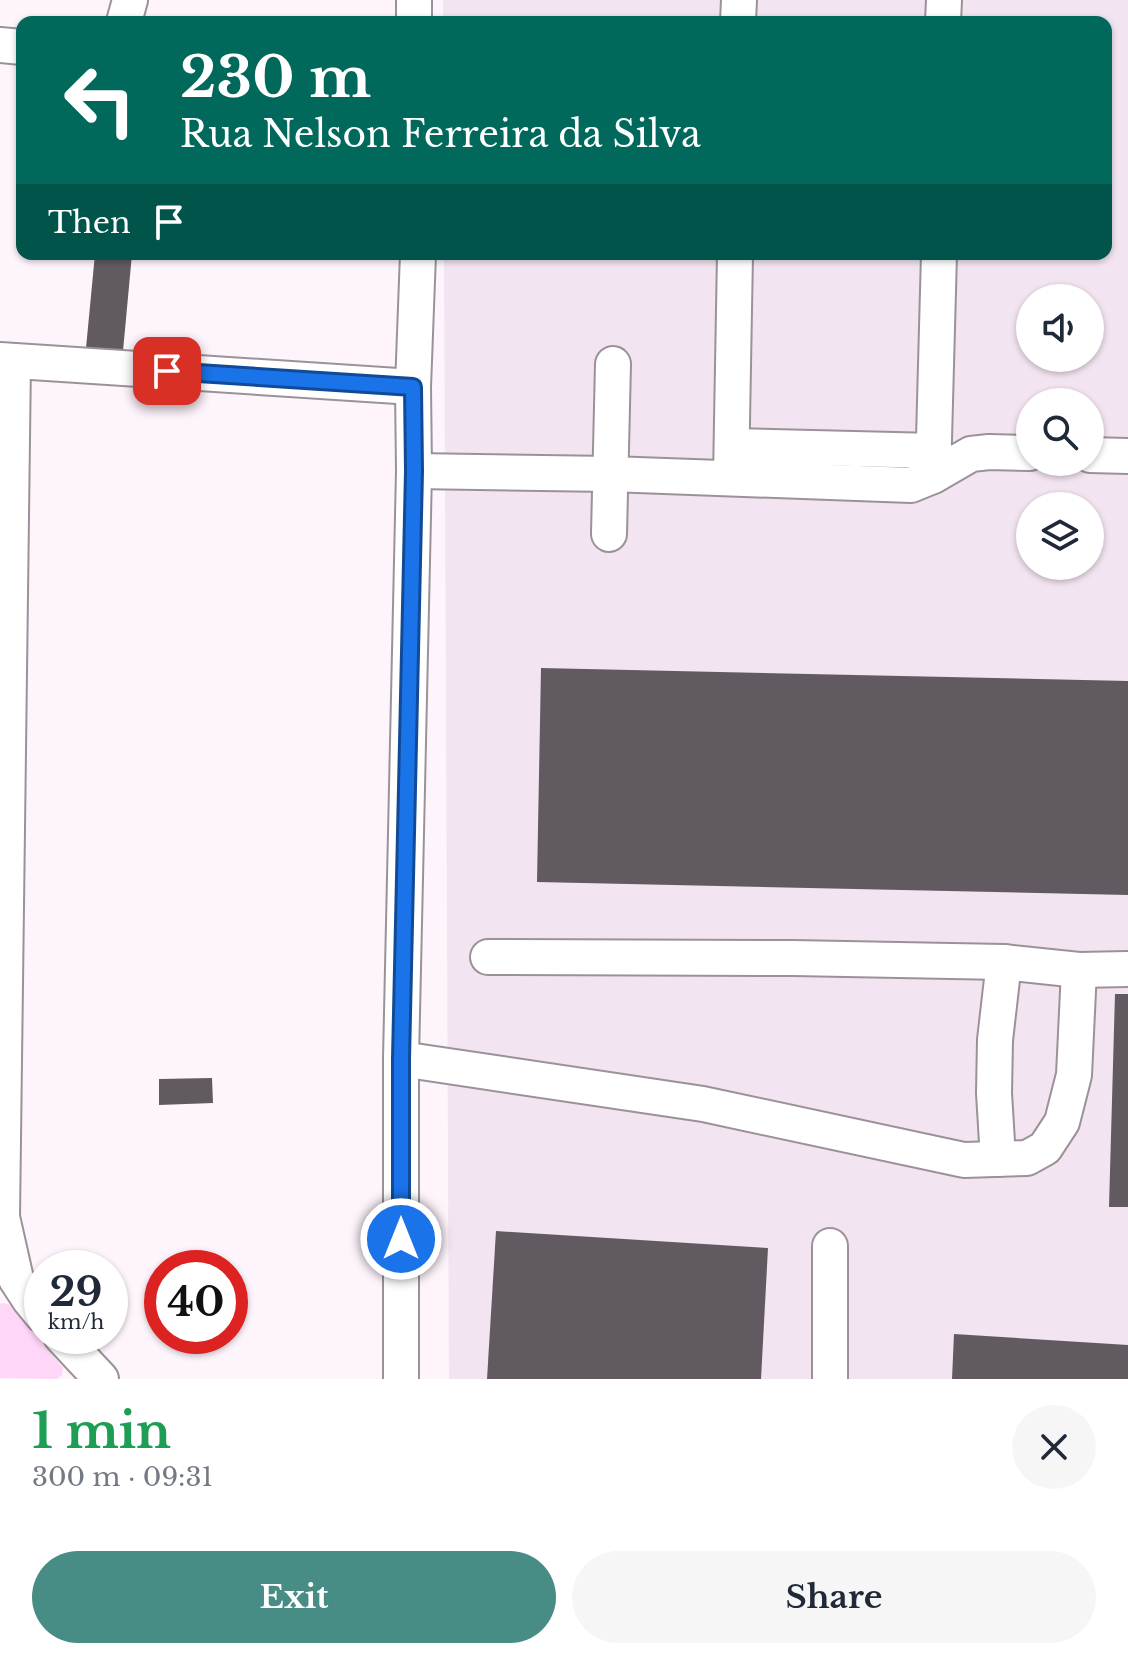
<!DOCTYPE html>
<meta charset="utf-8">
<style>
:root{--surface:#fff;--page:#f6f6f7;--text:#1f2937;--muted:#747a83;--accent:#478d85}
body{margin:0;font-family:"Libre Baskerville",serif;background:var(--page);color:var(--text);height:100vh;display:flex;flex-direction:column;font-size:30px;white-space:nowrap}
*{box-sizing:border-box;margin:0}
p{font-size:26px;color:var(--muted)}
.icon{flex:none;width:44px;height:44px;fill:none;stroke:currentColor;stroke-width:2;stroke-linecap:round;stroke-linejoin:round}
.map{position:relative;height:1379px;overflow:hidden}
.sheet{display:flex;flex-direction:column;background:var(--surface);flex:1}
.sheet>*{flex:none}
.top-card{position:absolute;left:16px;top:16px;width:1096px;height:244px;border-radius:16px;box-shadow:0 2px 6px #0004;background:#00695c;color:#fff;overflow:hidden}
.tools{position:absolute;left:1016px;top:284px;display:grid;gap:16px}
.tools a{display:grid;place-items:center;width:88px;height:88px;border-radius:50%;background:var(--surface);box-shadow:0 2px 6px #0004;font-size:40px}
.speed{position:absolute;left:24px;top:1250px;display:flex;gap:16px;font-size:40px;font-weight:700;text-align:center}
.speed>*{display:grid;place-content:center;width:104px;height:104px;border-radius:50%;background:var(--surface);box-shadow:0 2px 6px #0004;line-height:1}
.speed small{font-size:20px;font-weight:400}
.speed .limit{border:12px solid #d22;background:#fff;color:#111}
.pin{position:absolute;display:grid;place-items:center;width:68px;height:68px;color:#fff;margin:-34px;border-radius:16px;box-shadow:0 4px 12px #0006}
.me{position:absolute;width:88px;margin:-44px;rotate:0deg;stroke-linejoin:round;filter:drop-shadow(0 0 6px #0008)}
.turn{display:flex;align-items:center;gap:28px;height:168px;padding:0 32px;font-size:36px}
.turn .icon{width:104px;height:104px;stroke-width:2.5}
.turn b{display:block;font-size:56px;line-height:68px}
.then{display:flex;align-items:center;height:76px;padding:0 32px;background:#0003;gap:16px;font-size:30px}
.round{display:grid;place-items:center;flex:none;width:84px;height:84px;border-radius:42px;background:var(--page)}
.headline{display:flex;align-items:center;justify-content:space-between;height:136px;padding:0 32px}
h1{font-size:48px;font-weight:800;line-height:60px;color:#1e9e55}
.cta{display:flex;gap:16px;margin-top:auto;padding:16px 32px}
.cta a{flex:1;height:92px;border-radius:48px;background:var(--accent);color:#fff;font-size:32px;font-weight:800;line-height:92px;text-align:center}
.cta a+a{background:var(--page);color:var(--text)}
.map>svg:first-child{display:block}
.built{fill:#f2e4f1;fill-rule:evenodd}
.green{fill:#fed6f7}
.building{fill:#625a61}
.lines{fill:none;stroke-linecap:round;stroke-linejoin:round}
.minor-casing{stroke:#9b9299;stroke-width:38}
.minor{stroke:#fff;stroke-width:34}
.route-casing{stroke:#114b97;stroke-width:20}
.route{stroke:#1a73e8;stroke-width:14}
</style>
<div class="map">
<svg width="1128" height="1379" viewBox="0 0 1128 1379">
<rect width="100%" height="100%" fill="#fef4fc"/>
<!-- built -->
<path class="built" d="M443,0H1128V1379H449L444,254H1106V22H443ZM1030,298H1090V358H1030ZM1030,402H1090V462H1030ZM1030,506H1090V566H1030Z"/>
<!-- green -->
<path class="green" d="M4,1303L13,1306L63,1368L62,1375L57,1379L0,1378V1304Z"/>
<!-- building -->
<g class="building">
<path d="M95,254H132L123,351L86,348Z"/>
<path d="M541,668L1128,681V895L537,882Z"/>
<path d="M1115,994H1128V1207H1109Z"/>
<path d="M212,1078L213,1103L159,1105V1079Z"/>
<path d="M496,1231L768,1248L761,1379H487Z"/>
<path d="M954,1334L1128,1345V1379H952Z"/>
</g>
<g class="lines">
<defs>
<g id="minor">
<path d="M124,22L130,0"/>
<path d="M414,22V0"/>
<path d="M738,22L739,0"/>
<path d="M943,22L944,0"/>
<path d="M0,45L22,47"/>
<path d="M0,360L413,387"/>
<path d="M732,446L935,451"/>
<path d="M1090,455L1128,456"/>
<path d="M414,471L610,474L911,485L933,476L971,454L989,452L1030,453"/>
<path d="M933,476L939,254"/>
<path d="M731,478L735,254"/>
<path d="M609,534L613,364"/>
<path d="M488,957L793,958L1004,962L1079,970L1128,969"/>
<path d="M401,1059L703,1104L964,1160L1027,1158L1045,1148L1062,1122L1074,1075L1079,970"/>
<path d="M998,1159L994,1093L995,1040L1004,962"/>
<path d="M2,1217L16,1279L29,1299L42,1315"/>
<path d="M0,1228L2,1217L13,361"/>
<path d="M61,1336L101,1379"/>
<path d="M401,1379V1059L414,471L413,387L418,254"/>
<path d="M830,1379V1246"/>
</g>
</defs>
<!-- minor casing -->
<use href="#minor" class="minor-casing"/>
<!-- minor -->
<use href="#minor" class="minor"/>
</g>
<g class="lines">
<defs>
<path id="route" d="M167,371L413,387L414,471L401,1059V1239"/>
</defs>
<!-- route casing -->
<use href="#route" class="route-casing"/>
<!-- route -->
<use href="#route" class="route"/>
</g>
</svg>
<div class="tools">
<a><svg class="icon" aria-label="sound" viewBox="0 0 24 24"><path d="M4 9h4l5-4v14l-5-4H4zM17 9q2 3 0 6"/></svg></a>
<a><svg class="icon" aria-label="search" viewBox="0 0 24 24"><circle cx="10" cy="10" r="6"/><path d="M15 15l6 6"/></svg></a>
<a><svg class="icon" aria-label="layers" viewBox="0 0 24 24"><path d="M12 4l9 5-9 5-9-5zM3 14l9 5 9-5"/></svg></a>
</div>
<div class="speed"><div>29<small>km/h</small></div><div class="limit">40</div></div>
<div class="pin" style="left:167px;top:371px;background:#d93025"><svg class="icon" aria-label="arrive" viewBox="0 0 24 24"><path d="M6 21V4h12l-3 4 3 4H6"/></svg></div>
<svg class="me" style="left:401px;top:1239px" viewBox="-20 -20 40 40"><circle r="17" fill="#1a73e8" stroke="#fff" stroke-width="3"/><path d="M0-11L8 9 0 5-8 9z" fill="#fff"/></svg>
<div class="top-card">
<div class="turn"><svg class="icon" aria-label="left" viewBox="0 0 24 24"><path d="M17 20v-9H6M10 6l-5 5 5 5"/></svg><div><b>230 m</b>Rua Nelson Ferreira da Silva</div></div>
<div class="then">Then<svg class="icon" aria-label="arrive" viewBox="0 0 24 24"><path d="M6 21V4h12l-3 4 3 4H6"/></svg></div>
</div>
</div>
<section class="sheet">
<div class="headline"><div><h1>1 min</h1><p>300 m · 09:31</p></div><a class="round"><svg class="icon" aria-label="close" viewBox="0 0 24 24"><path d="M6 6l12 12M18 6L6 18"/></svg></a></div>
<div class="cta"><a>Exit</a><a>Share</a></div>
</section>
